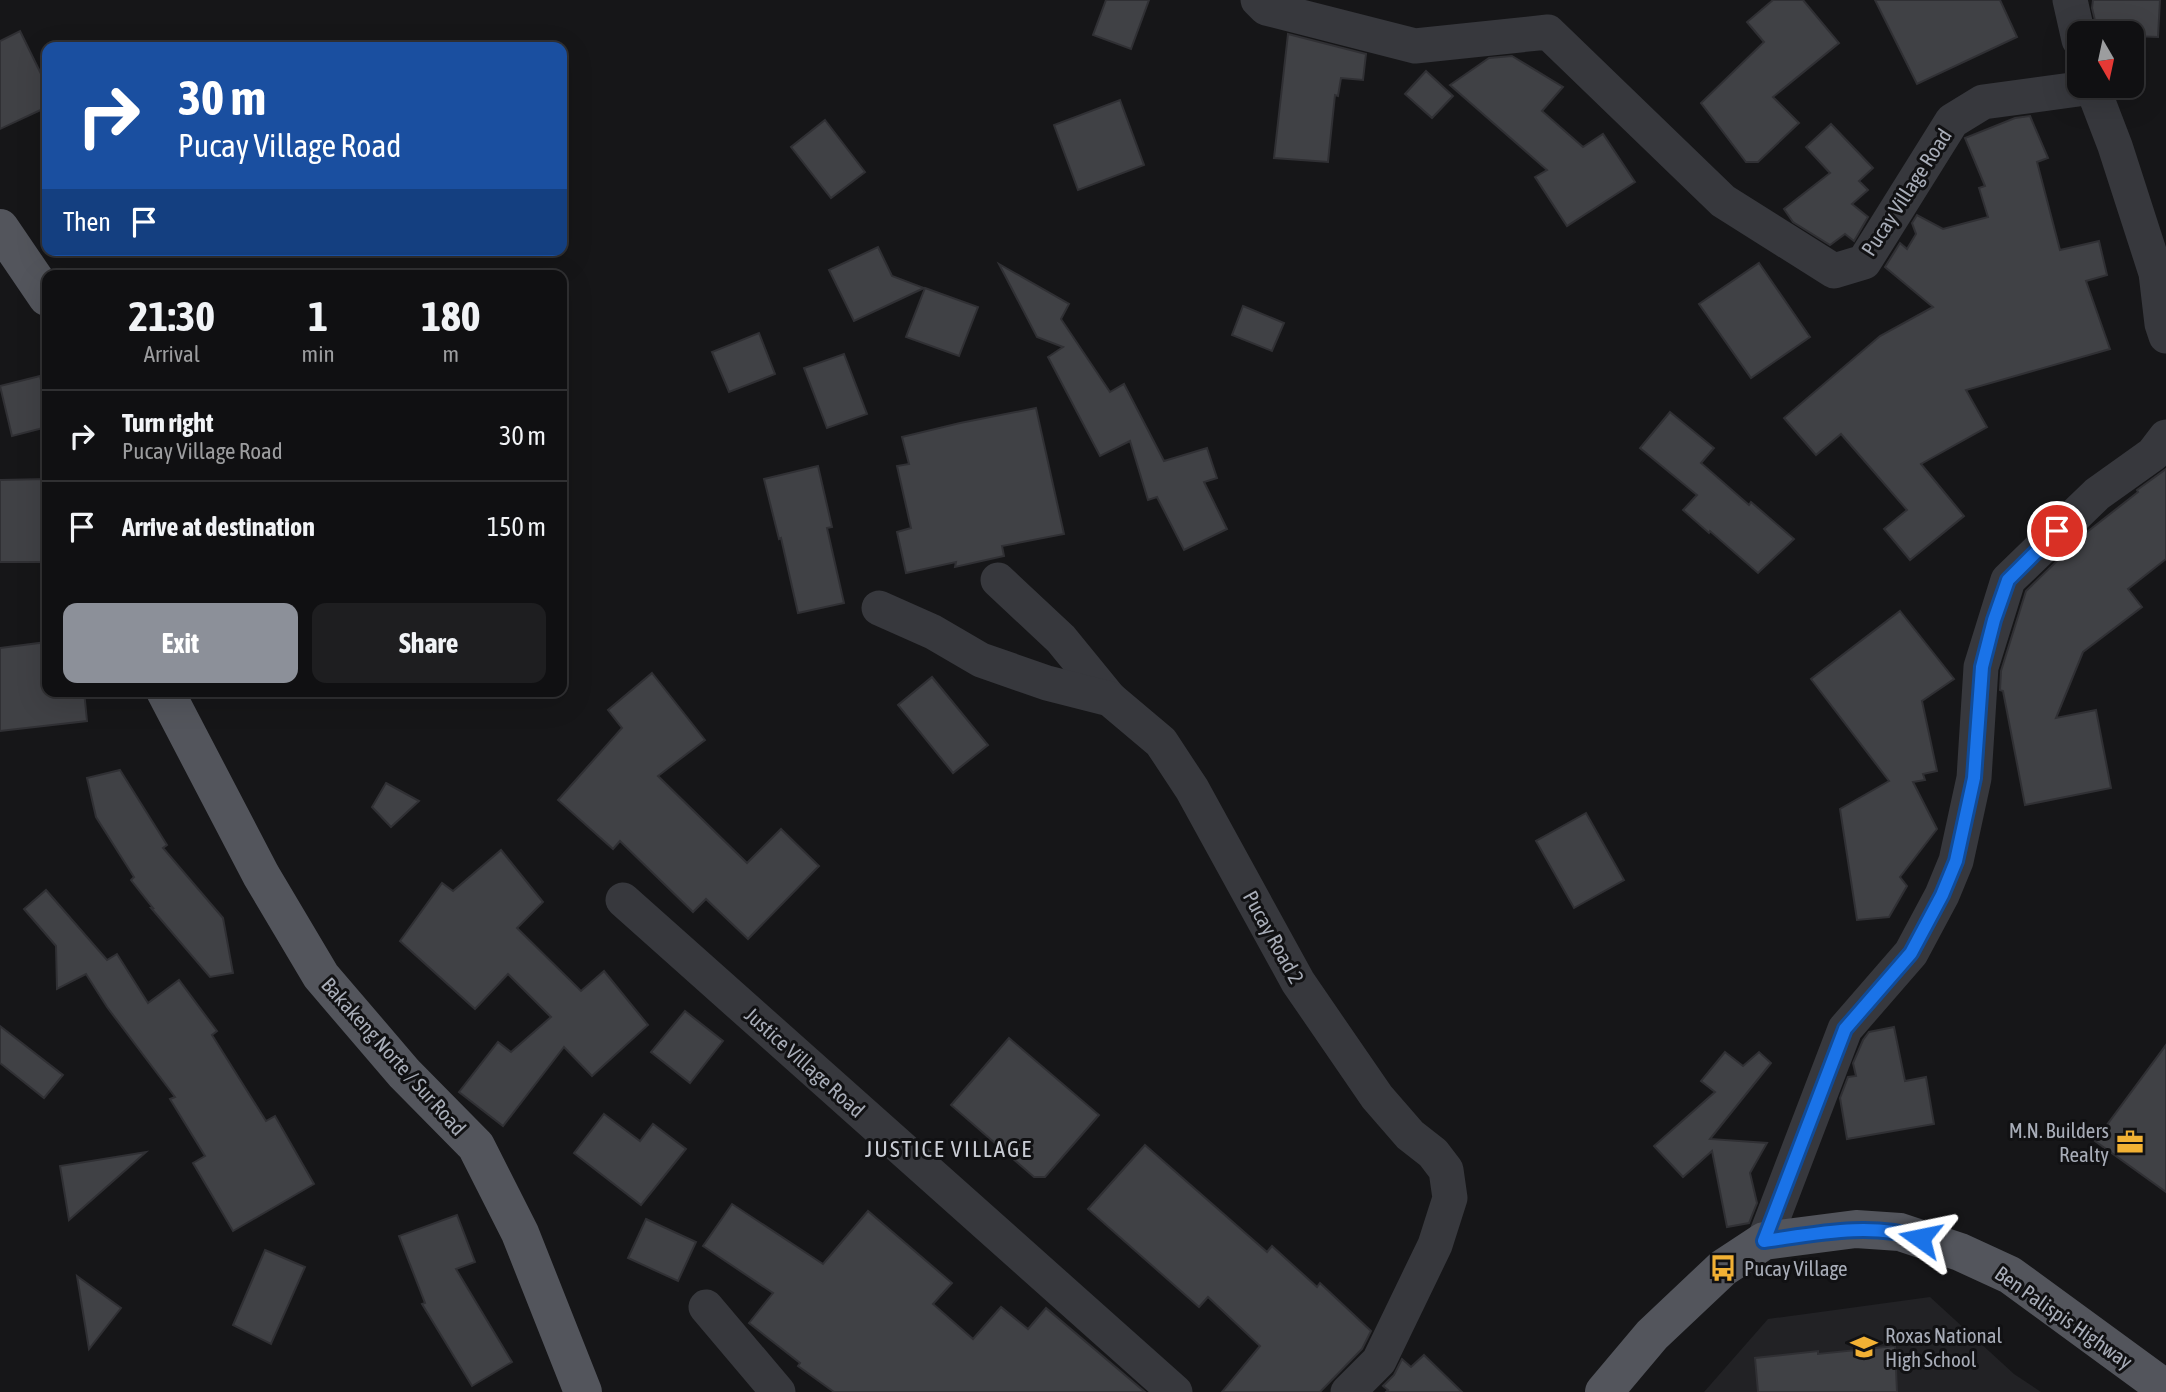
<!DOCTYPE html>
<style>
:root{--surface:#101012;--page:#1e1e20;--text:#f1f3f6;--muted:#9c9d9f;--line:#303032;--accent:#8c9099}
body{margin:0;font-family:"Asap Condensed",sans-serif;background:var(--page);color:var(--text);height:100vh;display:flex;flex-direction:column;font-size:26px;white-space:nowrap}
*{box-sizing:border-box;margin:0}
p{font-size:23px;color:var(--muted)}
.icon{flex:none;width:38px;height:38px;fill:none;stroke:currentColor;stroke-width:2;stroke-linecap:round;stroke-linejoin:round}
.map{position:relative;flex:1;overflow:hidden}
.details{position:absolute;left:42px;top:270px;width:525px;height:427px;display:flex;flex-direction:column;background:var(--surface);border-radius:14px;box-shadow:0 7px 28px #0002,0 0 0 2px var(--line)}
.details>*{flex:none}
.hud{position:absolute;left:42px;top:42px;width:525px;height:214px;border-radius:14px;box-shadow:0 7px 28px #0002,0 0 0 2px var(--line);background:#1a4fa0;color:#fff;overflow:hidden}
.needle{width:46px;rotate:171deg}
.fabs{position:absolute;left:2067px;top:21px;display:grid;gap:14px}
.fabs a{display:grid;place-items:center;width:77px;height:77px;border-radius:14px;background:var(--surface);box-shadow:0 7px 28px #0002,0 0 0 2px var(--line);font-size:35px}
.pin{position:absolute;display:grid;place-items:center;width:60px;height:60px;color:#fff;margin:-30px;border:4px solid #fff;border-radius:50%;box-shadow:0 2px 7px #0007}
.me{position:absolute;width:77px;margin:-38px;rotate:282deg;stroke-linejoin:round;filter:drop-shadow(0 0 5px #0008)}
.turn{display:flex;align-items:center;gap:24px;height:147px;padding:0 21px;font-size:32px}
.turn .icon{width:91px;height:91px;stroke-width:2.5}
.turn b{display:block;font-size:49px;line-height:60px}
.then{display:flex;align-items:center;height:66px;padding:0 21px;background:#0003;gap:14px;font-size:26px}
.eta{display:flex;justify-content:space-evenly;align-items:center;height:119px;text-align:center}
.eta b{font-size:42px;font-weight:700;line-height:49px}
.primary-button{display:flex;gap:14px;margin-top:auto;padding:14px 21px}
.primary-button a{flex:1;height:80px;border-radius:14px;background:var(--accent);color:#fff;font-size:28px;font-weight:700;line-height:80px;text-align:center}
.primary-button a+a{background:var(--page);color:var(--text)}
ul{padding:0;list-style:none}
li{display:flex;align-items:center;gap:21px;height:91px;padding:0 21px;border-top:2px solid var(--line)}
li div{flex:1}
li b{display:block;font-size:26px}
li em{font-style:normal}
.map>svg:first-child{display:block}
.built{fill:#222225}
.building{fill:#404145;stroke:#303034;stroke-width:2}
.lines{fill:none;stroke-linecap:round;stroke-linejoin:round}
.minor{stroke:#37383d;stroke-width:35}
.major{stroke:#53555c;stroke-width:38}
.route-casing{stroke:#114b97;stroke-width:18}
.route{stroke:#1a73e8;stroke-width:12}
.labels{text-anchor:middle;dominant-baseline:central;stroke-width:6;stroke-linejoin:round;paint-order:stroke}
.street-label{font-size:21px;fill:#a8adb8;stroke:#111113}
.poi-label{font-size:21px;fill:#a8adb8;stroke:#111113;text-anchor:start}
.neighbourhood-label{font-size:23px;letter-spacing:2px;fill:#c9ccd4;stroke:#111113}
</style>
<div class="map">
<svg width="2166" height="1392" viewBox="0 0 2166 1392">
<rect width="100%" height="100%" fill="#161618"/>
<!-- built -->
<path class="built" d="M1930,1297L2014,1374L2041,1392H1704L1768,1319Z"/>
<!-- building -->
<g class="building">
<path d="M1106,0H1149L1131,49L1093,35Z"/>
<path d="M1773,0H1803L1839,43L1773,97L1799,123L1758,162H1746L1701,103L1764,42L1747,22Z"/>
<path d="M1875,0H2000L2017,37L1917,84Z"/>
<path d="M2093,0H2160L2158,37L2132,36V33H2098L2092,8Z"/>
<path d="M20,31L47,86V107L0,129V41Z"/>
<path d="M1288,34L1366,54L1363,80L1341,78L1338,96L1335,95L1328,162L1274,158Z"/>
<path d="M1512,56L1563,87L1542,111L1583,147L1603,134L1635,182L1567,226L1535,177L1547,170L1450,85L1489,58Z"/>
<path d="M1426,71L1453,96L1432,118L1405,94Z"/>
<path d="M1120,100L1144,165L1078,190L1054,125Z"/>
<path d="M2030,116L2048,158L2037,162L2060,250L2099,241L2107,275L2086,281L2110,349L1966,390L1987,427L1921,464L1964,516L1910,560L1884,529L1907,510L1841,434L1816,455L1784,418L1880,336L1933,307L1885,267L1900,243L1907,249L1916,234L1912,223L1917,215L1943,229L1988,217L1979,188L1985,186L1965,138L2015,118Z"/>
<path d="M825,120L865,172L831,198L791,147Z"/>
<path d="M1831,124L1873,168L1859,181L1868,190L1852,204L1868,217L1854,241L1845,234L1830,245L1793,222L1784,209L1830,173L1806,147Z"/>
<path d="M878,247L892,276L924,288L854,321L829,270Z"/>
<path d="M1759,263L1810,337L1751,378L1699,304Z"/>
<path d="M999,264L1069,304L1061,319L1110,392L1124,384L1164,461L1207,448L1217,478L1204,482L1227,529L1184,550L1157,497L1148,500L1130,441L1100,456L1048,357L1063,347L1037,337Z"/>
<path d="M925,288L978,307L959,356L906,337Z"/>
<path d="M1243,306L1284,323L1272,351L1232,335Z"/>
<path d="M759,333L775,374L729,392L712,352Z"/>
<path d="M844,354L867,414L827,428L804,368Z"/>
<path d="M40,376L47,403V427L12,436L0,386Z"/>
<path d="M1036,408L1064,534L1002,546L1004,556L955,567L956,562L906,573L897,532L911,528L897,466L909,464L902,437L960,423Z"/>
<path d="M1670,412L1714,448L1701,463L1749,505L1751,502L1794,539L1758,573L1710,531L1709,533L1683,510L1697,495L1640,448Z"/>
<path d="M818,466L832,527L827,528L844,603L798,613L781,538L779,539L764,479Z"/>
<path d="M2166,469V559L2128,589L2142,607L2083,652L2056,718L2096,710L2111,788L2025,805L2003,691L2000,690L2001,671L2026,591L2087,532L2138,492L2137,490Z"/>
<path d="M47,479V562H0V480Z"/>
<path d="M1900,611L1954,679L1922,701L1937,771L1923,774L1925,780L1913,782L1937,829L1900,877L1907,886L1889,917L1857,920L1840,809L1889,781L1811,679Z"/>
<path d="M47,642V691H84L87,721L0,731V648Z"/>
<path d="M652,673L705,740L658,776L747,863L781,829L819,866L748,939L706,899L693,912L620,841L613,849L558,800L622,728L608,710Z"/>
<path d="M932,677L988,745L953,773L898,705Z"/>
<path d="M120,770L167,845L163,848L223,918L233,973L210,977L151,908H153L131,880L134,877L96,817L87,778Z"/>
<path d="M386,783L419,801L391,827L372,807Z"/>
<path d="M1586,813L1624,880L1574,908L1536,841Z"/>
<path d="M501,850L543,902L517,928L581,991L604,971L648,1025L592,1076L564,1047L503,1126L459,1092L498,1042L511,1052L551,1017L508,974L475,1009L400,941L442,883L453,891Z"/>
<path d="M46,890L107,960L117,954L148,1003L179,980L217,1031L212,1035L266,1121L275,1116L314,1184L233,1231L193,1163L205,1156L170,1099L175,1097L107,1007L86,974L57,989L56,946L24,909Z"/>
<path d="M685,1011L723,1041L690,1083L651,1052Z"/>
<path d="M0,1026L63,1075L44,1098L0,1063Z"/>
<path d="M1894,1027L1905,1081L1926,1077L1934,1124L1847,1139L1840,1098L1848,1077L1856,1076L1853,1063L1863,1040L1869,1032Z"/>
<path d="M1009,1038L1099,1115L1045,1177H1034L951,1105Z"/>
<path d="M2166,1045V1192L2095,1141Z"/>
<path d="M1725,1052L1743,1066L1759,1052L1771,1063L1710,1139L1767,1143L1750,1173L1757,1203L1749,1223L1727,1227L1712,1151L1683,1177L1654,1146L1715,1092L1701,1081Z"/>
<path d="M604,1114L640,1141L653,1124L686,1149L641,1205L574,1153Z"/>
<path d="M1145,1145L1267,1252L1272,1246L1317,1287L1320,1283L1371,1331L1362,1349L1320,1392H1222L1260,1346L1208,1297L1199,1307L1088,1209Z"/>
<path d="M146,1152L69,1220L60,1166Z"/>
<path d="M732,1204L823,1264L868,1211L952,1283L933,1304L973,1339L1001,1307L1028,1329L1046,1308L1145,1392H834L798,1366L800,1363L749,1323L773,1293L703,1246Z"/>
<path d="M457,1215L475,1262L456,1269L512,1362L472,1386L422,1304L425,1303L399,1236Z"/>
<path d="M646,1219L696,1242L678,1281L628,1258Z"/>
<path d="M265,1250L305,1267L271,1344L233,1325Z"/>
<path d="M77,1276L121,1308L89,1349Z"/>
<path d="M1895,1346L1897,1392H1758L1755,1358L1818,1351V1354Z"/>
<path d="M1424,1355L1462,1392H1386L1388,1390L1383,1386L1394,1375L1402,1359L1411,1367Z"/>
</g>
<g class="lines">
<!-- minor -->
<g class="minor">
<path d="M1258,0L1266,8L1415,46L1548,32L1723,201L1834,271L1864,262L1952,121L1983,102L2093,87"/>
<path d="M2070,0L2079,40"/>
<path d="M2092,86L2115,146L2156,273L2162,324L2166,336"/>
<path d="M998,580L1061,639L1110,699"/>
<path d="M879,608L933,632L981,660L1047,683L1110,699L1161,742L1192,789L1298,982L1377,1097L1410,1135L1433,1153L1446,1170L1450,1198L1435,1245L1379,1361L1348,1392"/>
<path d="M623,900L1175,1392"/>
<path d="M1764,1241L1845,1029L1911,953L1942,895L1956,861L1974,778L1981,667L2008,580L2097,494L2153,454L2166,437"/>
<path d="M706,1307L778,1392"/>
</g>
<!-- major -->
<g class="major">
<path d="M0,228L47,297"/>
<path d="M165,691L261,875L321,976L404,1073L476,1146L520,1233L583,1392"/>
<path d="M1604,1392L1652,1335L1723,1268L1764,1241L1856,1229L1900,1232L1960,1252L2010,1275L2166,1389"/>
</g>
</g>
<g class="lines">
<defs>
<path id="route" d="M1920,1238C1870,1222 1815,1234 1764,1241L1845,1029L1911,953L1942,895L1956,861L1974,778L1982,667L1994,620L2008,580L2057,531"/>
</defs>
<!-- route casing -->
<use href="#route" class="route-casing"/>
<!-- route -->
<use href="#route" class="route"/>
</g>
<!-- icons -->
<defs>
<symbol id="office-bare" viewBox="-9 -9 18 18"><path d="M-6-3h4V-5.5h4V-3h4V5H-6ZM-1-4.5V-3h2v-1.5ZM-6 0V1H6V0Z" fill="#f2b134" stroke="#111113" stroke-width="2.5" paint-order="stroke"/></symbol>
<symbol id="bus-bare" viewBox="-9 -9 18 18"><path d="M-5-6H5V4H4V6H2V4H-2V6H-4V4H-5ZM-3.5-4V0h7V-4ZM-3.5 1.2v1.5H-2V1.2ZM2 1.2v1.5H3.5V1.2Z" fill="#f2b134" stroke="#111113" stroke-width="2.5" paint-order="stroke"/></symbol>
<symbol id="school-bare" viewBox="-9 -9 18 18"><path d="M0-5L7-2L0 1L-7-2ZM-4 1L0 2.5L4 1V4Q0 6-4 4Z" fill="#f2b134" stroke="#111113" stroke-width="2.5" paint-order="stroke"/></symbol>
</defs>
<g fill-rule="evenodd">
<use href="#office-bare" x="2111" y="1123" width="38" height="38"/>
<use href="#bus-bare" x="1704" y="1249" width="38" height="38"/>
<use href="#school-bare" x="1845" y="1328" width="38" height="38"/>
</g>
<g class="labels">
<!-- street labels -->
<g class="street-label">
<text transform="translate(1906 192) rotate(-57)">Pucay Village Road</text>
<text transform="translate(1274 937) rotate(61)">Pucay Road 2</text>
<text transform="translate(394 1056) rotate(48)">Bakakeng Norte / Sur Road</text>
<text transform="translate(805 1062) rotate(42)">Justice Village Road</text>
<text transform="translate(2064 1317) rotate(35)">Ben Palispis Highway</text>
</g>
<!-- poi labels -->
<g class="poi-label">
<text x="2109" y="1130" text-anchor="end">M.N. Builders<tspan x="2109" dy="24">Realty</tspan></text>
<text x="1744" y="1268">Pucay Village</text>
<text x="1885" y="1335">Roxas National<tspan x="1885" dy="24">High School</tspan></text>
</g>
<!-- neighbourhood labels -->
<g class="neighbourhood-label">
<text x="949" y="1149">JUSTICE VILLAGE</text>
</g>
</g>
</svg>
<div class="fabs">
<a><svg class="needle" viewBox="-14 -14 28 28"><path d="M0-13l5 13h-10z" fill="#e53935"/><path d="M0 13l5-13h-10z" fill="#9c9d9f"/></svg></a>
</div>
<div class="pin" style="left:2057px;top:531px;background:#d93025"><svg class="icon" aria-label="arrive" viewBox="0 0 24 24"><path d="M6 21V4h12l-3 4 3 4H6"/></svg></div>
<svg class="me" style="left:1920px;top:1238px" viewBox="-20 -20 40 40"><path d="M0-17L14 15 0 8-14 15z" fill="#1a73e8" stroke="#fff" stroke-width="4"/></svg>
<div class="hud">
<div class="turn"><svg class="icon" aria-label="right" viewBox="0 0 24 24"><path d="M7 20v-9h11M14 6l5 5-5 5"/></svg><div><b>30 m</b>Pucay Village Road</div></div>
<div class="then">Then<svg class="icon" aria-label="arrive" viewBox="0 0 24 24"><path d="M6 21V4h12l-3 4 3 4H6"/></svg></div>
</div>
<section class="details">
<div class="eta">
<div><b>21:30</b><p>Arrival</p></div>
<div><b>1</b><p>min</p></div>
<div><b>180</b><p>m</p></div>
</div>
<ul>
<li><svg class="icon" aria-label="right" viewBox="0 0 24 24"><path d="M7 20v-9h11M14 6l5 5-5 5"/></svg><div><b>Turn right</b><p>Pucay Village Road</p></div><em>30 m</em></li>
<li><svg class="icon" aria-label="arrive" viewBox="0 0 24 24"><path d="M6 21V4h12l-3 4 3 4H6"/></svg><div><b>Arrive at destination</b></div><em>150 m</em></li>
</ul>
<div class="primary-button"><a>Exit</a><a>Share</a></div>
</section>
</div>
